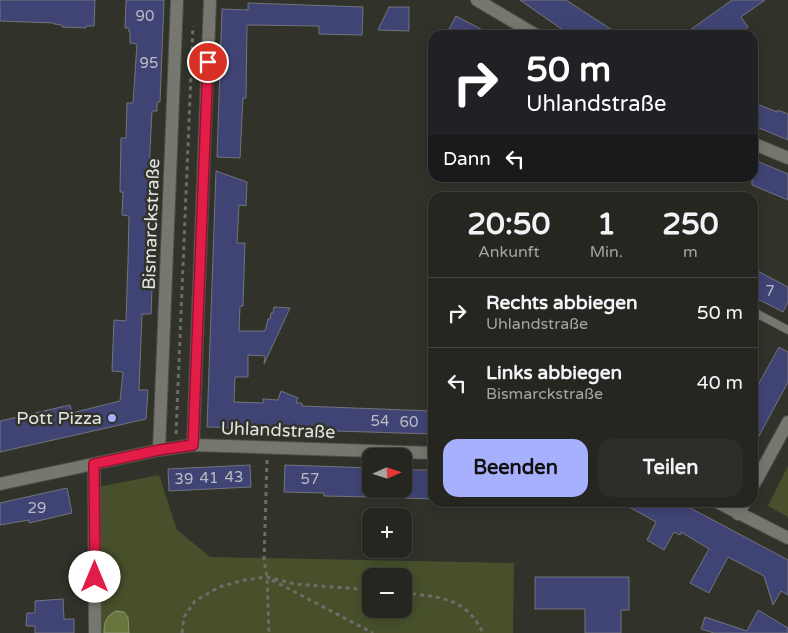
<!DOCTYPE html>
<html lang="de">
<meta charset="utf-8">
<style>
:root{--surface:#252620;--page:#2d2e29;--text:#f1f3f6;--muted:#a3a5a5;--line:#42433e;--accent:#a7b0fc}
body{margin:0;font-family:"Varela Round",sans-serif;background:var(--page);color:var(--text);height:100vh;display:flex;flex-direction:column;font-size:19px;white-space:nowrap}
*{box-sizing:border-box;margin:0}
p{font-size:16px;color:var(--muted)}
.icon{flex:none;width:28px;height:28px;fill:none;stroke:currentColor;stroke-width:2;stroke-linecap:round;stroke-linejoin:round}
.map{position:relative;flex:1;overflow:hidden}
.sheet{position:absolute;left:428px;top:192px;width:330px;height:315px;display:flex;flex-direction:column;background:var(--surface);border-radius:15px;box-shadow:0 2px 12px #0003,0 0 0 1px var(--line)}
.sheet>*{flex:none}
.top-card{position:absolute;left:428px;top:30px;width:330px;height:152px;border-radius:15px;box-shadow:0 2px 12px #0003,0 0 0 1px var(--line);background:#202124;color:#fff;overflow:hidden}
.needle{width:32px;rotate:87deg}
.buttons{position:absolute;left:362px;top:448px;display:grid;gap:10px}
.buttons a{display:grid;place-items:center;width:50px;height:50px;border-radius:10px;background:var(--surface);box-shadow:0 2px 12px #0003,0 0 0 1px var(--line);font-size:25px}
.pin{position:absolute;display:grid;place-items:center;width:42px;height:42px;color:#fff;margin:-21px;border:2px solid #fff;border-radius:50%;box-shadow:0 1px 5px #0007}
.me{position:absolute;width:55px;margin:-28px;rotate:0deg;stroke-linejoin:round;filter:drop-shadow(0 0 4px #0008)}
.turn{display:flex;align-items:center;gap:18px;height:105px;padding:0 15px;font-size:22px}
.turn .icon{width:65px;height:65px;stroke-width:2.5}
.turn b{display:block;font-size:35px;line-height:42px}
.then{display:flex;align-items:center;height:48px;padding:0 15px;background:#0003;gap:10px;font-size:19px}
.eta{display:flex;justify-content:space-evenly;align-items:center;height:85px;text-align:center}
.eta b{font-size:30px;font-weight:800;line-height:35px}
.button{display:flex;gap:10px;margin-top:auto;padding:10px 15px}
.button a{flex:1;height:58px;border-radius:15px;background:var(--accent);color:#111;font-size:20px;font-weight:800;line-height:58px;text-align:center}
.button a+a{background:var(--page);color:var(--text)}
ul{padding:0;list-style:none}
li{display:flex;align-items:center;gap:15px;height:70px;padding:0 15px;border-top:1px solid var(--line)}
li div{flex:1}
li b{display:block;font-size:19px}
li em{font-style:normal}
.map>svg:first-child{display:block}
.green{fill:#47502b;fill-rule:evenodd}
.water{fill:#68753d;stroke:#8d966e}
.building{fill:#404475;stroke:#72747c}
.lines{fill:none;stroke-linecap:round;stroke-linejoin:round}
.service-casing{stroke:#4d4f49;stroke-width:9}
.minor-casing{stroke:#4d4f49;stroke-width:14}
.path{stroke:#6b6d66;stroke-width:3;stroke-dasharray:4 4;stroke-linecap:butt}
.service{stroke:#767870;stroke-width:8}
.minor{stroke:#767870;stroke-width:12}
.route-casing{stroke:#92132f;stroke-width:12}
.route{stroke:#e11d48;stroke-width:9}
.poi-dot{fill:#a7b0fc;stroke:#31332b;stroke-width:2}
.labels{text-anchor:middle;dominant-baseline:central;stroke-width:5;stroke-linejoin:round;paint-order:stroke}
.number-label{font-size:15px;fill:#babcc4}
.street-label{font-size:18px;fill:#e2e4df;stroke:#31332b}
.poi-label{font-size:18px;fill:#e2e4df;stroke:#31332b;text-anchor:end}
</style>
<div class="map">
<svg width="788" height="633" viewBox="0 0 788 633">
<rect width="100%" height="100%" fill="#31332b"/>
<!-- green -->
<g class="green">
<path d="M788,466V517L768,506Z"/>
<path d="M159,475L177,530L210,557L514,563L513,633H100L93,488ZM371,576H404V609H371Z"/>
</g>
<!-- water -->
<path class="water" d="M116,611L124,612L128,617L129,633H104C104,622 106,616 116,611Z"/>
<!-- building -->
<g class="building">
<path d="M0,0H95L94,26H86V28L62,27V25L54,24V23L0,21Z"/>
<path d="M126,0H164L160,102H157V111H152L150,150L148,208L153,209L152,218H155L151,314H142L139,390H148L146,419L0,452V421L70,405L72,413L120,401L123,372L112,371L114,320L126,321L128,261L129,216L122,215L123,192H120L121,138H126L127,103H133L137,44L130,43V32H129V28H125Z"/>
<path d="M520,0H566L620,35H570Z"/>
<path d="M732,0H765L741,17L748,27L737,35H683Z"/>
<path d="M248,3L363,7L362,35L319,34V26L247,25L246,98H243L240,158L217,157L222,9L248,10Z"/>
<path d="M389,7H409V31L378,30Z"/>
<path d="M456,16L492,35H446Z"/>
<path d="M752,102L777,112L778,110L788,114V140L752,125Z"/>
<path d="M752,159L788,174V200L752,185Z"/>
<path d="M216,171L247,182L246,206L239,205L237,243H245L243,306H240L239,331H265L268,319H270L271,313H273L274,307L290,308L264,364L265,356L248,355V377H235L234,402L263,403V399L278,400L281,391L298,398L296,403H302V406L432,411V434L207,427Z"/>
<path d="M752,268L788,287V302L783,312L752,296Z"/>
<path d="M779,347L788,352V382L752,449V382L758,385Z"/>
<path d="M250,465L251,487L169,491L168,469Z"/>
<path d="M285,465L371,468V497L324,496V493L284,492Z"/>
<path d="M404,470H432V499L404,498Z"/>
<path d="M67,488L72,513L29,523V520L0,525V503Z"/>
<path d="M620,502H679L788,560V595L781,591L773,605L764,576L728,557L709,593L690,583L709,549L681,532L680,535L674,532L664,550L647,540L656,522Z"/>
<path d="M535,577H629V610H621V633H585V609H535Z"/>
<path d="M63,599L64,619H74V633H35V626H26L27,613H35V601Z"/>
<path d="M758,610L788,628V633H714L701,629L705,617L747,631Z"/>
</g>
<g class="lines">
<defs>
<path id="service" d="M752,311L788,330"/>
<g id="minor">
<path d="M477,0L536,35"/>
<path d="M752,143L788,158"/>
<path d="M193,445L210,0"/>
<path d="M159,450L177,0"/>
<path d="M94,464L95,633"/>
<path d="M0,484L159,450L193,445L432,453"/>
<path d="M752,488L788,422"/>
<path d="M717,502L788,538"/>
<path d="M738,514L745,502"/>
</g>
</defs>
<!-- service casing -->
<use href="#service" class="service-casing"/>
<!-- minor casing -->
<use href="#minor" class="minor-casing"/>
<!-- path -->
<g class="path">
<path d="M176,434L193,26"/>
<path d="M267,460L264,560L267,577L269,633"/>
<path d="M272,580L373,633"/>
<path d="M404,593C439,597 466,597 483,633"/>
<path d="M182,633L184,617L195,601L219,587L244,580L267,577L295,584L371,590"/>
</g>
<!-- service -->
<use href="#service" class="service"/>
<!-- minor -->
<use href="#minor" class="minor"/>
</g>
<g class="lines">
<defs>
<path id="route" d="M95,577L94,464L159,450L193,445L208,62"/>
</defs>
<!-- route casing -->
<use href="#route" class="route-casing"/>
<!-- route -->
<use href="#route" class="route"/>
</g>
<!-- markers -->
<circle class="poi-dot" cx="112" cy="418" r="5"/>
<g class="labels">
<!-- number labels -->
<g class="number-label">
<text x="145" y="16">90</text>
<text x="149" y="63">95</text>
<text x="770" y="291">7</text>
<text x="380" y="421">54</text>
<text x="409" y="422">60</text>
<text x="234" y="477">43</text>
<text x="209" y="478">41</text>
<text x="184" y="479">39</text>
<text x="310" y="479">57</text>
<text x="37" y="508">29</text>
</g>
<!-- street labels -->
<g class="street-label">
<text transform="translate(151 224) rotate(-88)">Bismarckstraße</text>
<text transform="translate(278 430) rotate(2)">Uhlandstraße</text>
</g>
<!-- poi labels -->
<g class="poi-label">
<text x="102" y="418">Pott Pizza</text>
</g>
</g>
</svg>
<div class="buttons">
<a><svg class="needle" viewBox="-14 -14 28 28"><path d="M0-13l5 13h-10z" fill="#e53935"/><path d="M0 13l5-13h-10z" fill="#a3a5a5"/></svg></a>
<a>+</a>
<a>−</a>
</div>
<div class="pin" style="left:208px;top:62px;background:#d93025"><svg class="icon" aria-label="arrive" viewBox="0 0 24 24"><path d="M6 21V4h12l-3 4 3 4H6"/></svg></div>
<svg class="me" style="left:95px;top:577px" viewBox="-20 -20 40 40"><circle r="19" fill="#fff"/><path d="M0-13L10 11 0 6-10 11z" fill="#e11d48"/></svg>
<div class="top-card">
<div class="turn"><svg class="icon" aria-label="right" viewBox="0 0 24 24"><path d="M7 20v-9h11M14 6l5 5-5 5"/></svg><div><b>50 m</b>Uhlandstraße</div></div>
<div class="then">Dann<svg class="icon" aria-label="left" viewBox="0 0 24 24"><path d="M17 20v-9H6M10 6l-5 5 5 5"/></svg></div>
</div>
<section class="sheet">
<div class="eta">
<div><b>20:50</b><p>Ankunft</p></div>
<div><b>1</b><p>Min.</p></div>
<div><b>250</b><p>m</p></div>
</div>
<ul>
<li><svg class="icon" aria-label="right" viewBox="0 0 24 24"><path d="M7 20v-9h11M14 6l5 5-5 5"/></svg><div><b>Rechts abbiegen</b><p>Uhlandstraße</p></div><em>50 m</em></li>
<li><svg class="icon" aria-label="left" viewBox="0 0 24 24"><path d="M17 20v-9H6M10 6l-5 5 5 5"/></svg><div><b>Links abbiegen</b><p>Bismarckstraße</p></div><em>40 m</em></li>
</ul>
<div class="button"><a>Beenden</a><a>Teilen</a></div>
</section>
</div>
